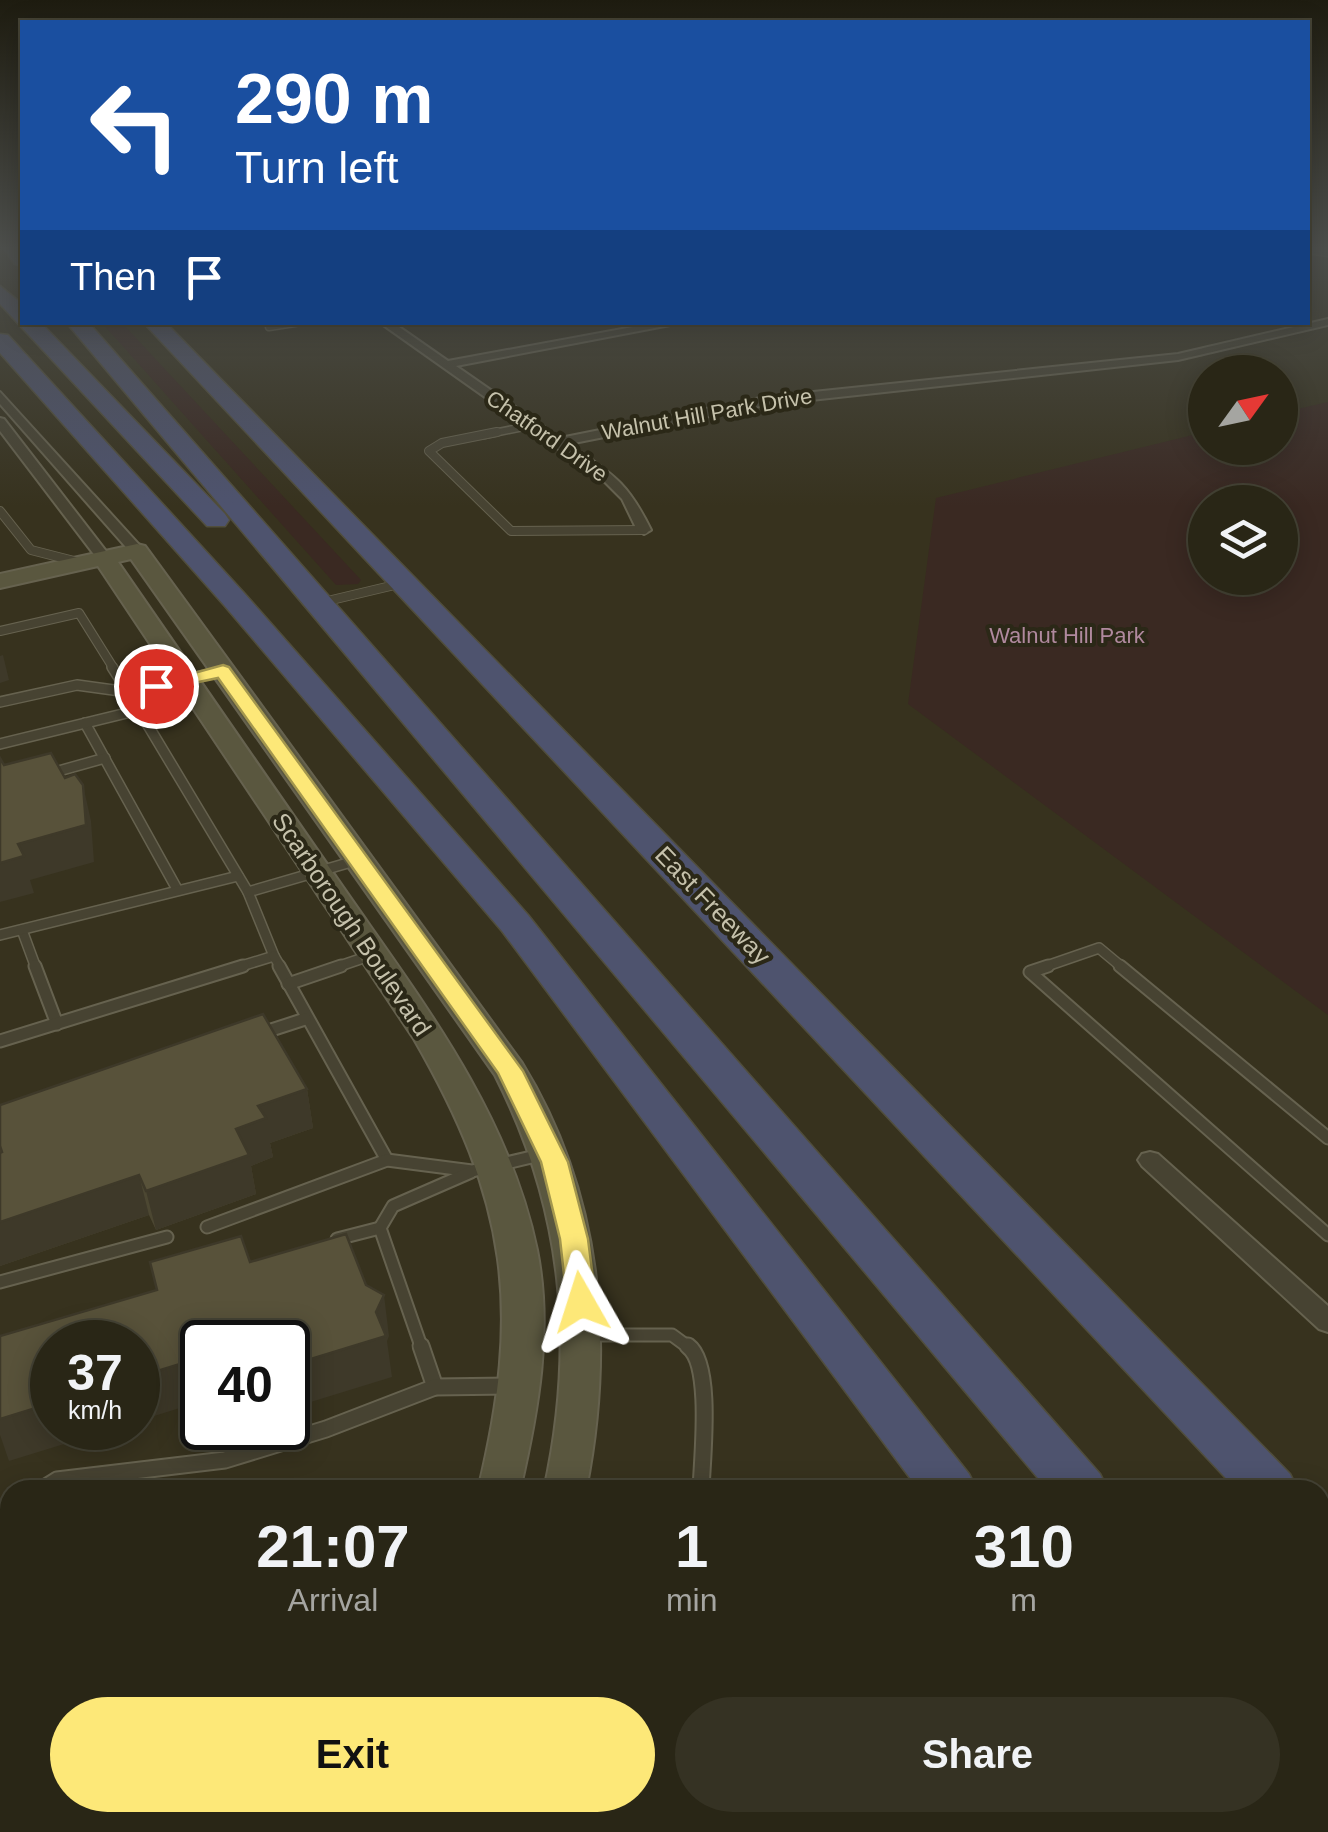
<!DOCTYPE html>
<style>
:root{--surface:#292616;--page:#353223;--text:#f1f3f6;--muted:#a5a5a1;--line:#454335;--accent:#fde878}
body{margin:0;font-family:Arial,sans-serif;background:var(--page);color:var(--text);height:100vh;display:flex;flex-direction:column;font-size:38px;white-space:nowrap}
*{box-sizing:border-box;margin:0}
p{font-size:32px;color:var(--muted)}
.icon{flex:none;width:55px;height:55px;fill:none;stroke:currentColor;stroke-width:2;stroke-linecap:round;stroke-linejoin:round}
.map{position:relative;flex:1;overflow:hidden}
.side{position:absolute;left:0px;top:1480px;width:1330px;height:352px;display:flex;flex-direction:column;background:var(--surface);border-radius:30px 30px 0 0;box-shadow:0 5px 25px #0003,0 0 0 2px var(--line)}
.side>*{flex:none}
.banner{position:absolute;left:20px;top:20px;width:1290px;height:305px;border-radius:0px;box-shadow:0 5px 25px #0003,0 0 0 2px var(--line);background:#1a4fa0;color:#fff;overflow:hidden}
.needle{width:65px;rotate:57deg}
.fabs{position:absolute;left:1188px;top:355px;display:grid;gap:20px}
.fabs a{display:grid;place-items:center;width:110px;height:110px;border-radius:50%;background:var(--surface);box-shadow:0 5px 25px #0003,0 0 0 2px var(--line);font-size:50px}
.speed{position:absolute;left:30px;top:1320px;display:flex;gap:20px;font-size:50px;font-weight:700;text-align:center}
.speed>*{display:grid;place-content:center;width:130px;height:130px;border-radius:50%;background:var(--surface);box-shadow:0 5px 25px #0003,0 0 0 2px var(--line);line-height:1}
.speed small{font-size:25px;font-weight:400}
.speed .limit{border:5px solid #111;border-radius:15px;background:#fff;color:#111}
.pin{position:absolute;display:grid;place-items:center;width:85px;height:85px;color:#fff;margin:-42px;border:5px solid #fff;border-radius:50%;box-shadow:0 2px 10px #0007}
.me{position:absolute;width:110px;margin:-55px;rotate:354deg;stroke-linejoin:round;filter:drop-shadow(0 0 8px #0008)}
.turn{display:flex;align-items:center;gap:35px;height:210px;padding:0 50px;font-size:45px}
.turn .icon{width:130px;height:130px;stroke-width:2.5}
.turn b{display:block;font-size:70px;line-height:85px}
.then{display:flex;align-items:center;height:95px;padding:0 50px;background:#0003;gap:20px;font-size:38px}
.eta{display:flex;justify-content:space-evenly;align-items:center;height:170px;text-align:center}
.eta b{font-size:60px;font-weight:600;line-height:70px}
.action{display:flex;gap:20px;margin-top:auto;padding:20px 50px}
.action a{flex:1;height:115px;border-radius:60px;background:var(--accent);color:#111;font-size:40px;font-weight:600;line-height:115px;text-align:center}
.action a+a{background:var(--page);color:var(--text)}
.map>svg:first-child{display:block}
.green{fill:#3a2922;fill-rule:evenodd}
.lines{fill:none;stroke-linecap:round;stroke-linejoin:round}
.lane-far4-casing{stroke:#66624f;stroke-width:9}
.lane-far3-casing{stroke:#66624f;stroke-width:10}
.lane-far2-casing{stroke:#66624f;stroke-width:12}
.lane-far1-casing{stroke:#66624f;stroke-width:15}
.lane-casing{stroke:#66624f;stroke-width:19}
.street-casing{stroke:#66624f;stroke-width:4}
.secondary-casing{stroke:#66624f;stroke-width:4}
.highway-casing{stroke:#514e3c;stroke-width:3}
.lane-far4{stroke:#474332;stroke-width:6}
.lane-far3{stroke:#474332;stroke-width:8}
.lane-far2{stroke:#474332;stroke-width:9}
.lane-far1{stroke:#474332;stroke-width:11}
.lane{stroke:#474332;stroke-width:15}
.street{fill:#474332;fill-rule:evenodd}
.secondary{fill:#5a573f;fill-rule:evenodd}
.highway{fill:#4e536e;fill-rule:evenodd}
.wall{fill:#4c4732}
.shaded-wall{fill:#3e3929}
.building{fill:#58523a;stroke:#3e3929;stroke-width:2.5}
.route{fill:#fde878;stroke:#a4974e;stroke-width:2.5}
.labels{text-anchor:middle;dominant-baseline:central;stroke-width:8;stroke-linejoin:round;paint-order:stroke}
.far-street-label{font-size:22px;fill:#c5c1ab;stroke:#2b2817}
.far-park-label{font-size:22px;fill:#b0899e;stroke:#2b2817}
.street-label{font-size:25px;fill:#c5c1ab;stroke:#2b2817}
</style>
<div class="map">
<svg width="1328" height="1832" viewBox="0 0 1328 1832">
<rect width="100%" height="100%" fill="#37321e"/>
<!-- green -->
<g class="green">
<path d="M102,323H122L361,580L358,584L336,585Z"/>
<path d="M1328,402V1015L908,704L936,498L1205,432V448H1280V413ZM1205,502H1280V578H1205Z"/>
</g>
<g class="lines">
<defs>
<g id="lane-far4">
<path d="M1308,250L1328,253"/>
<path d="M269,327L301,322"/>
<path d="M484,435L533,425"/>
</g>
<g id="lane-far3">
<path d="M497,432L442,443L429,451L511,531L644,530"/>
<path d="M0,511L31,550L78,562"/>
<path d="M319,603L399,584"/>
<path d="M0,631L79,613L114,669"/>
</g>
<g id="lane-far2">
<path d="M112,667L128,692"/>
<path d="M222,671L128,692L248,892L274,956L235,968"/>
<path d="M0,702L77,685L128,692"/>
<path d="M85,723L177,889"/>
<path d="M0,744L139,710"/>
<path d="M48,774L105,758"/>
<path d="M248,892L358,860"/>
<path d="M22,930L36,968"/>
<path d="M0,935L238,876"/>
<path d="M274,956L281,968"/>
<path d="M334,968L372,955"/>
<path d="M1041,968L1099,948L1123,968"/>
</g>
<g id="lane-far1">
<path d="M35,966L57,1024"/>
<path d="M279,966L387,1160"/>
<path d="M1048,966L1030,972L1328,1235"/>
<path d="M1120,966L1328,1138"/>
<path d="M288,984L341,966"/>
<path d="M262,1033L305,1019"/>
<path d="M0,1041L243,966"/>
<path d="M207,1227L387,1160L472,1171L540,1155"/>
<path d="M337,1239L380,1228"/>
<path d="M0,1282L167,1237"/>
<path d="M587,1335H672L691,1349"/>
<path d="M422,1349L380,1228L393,1206L471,1172"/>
</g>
<g id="lane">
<path d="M421,1346L435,1387"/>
<path d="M688,1346C713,1364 702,1459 701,1490"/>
<path d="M41,1490L57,1480L225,1460L326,1429L435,1387L509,1386"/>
<path d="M0,1515L10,1509"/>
<path d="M0,1582L10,1588"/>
<path d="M0,1694L10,1700"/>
<path d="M142,1832L143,1822"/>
<path d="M581,1832L586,1822"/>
</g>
<g id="street">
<path d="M1328,319V325L1178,360L765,405L569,444C612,474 627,481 651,530L644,534L637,530L622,499L605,482L379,322H392L448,361L660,322H686L456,366L560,438L765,397L1178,354Z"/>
<path d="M0,392L142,548V554H132L0,404Z"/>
<path d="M0,418L4,419L109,555V561H99L0,431Z"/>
<path d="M1150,1152L1158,1154L1328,1306V1332L1319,1329L1142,1166L1138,1160L1142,1154Z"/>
</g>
<g id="secondary">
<path d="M137,544L145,546L522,1063C602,1193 615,1342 586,1490H544C576,1344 563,1209 495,1075L131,559L118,562C191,668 264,774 338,880C418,996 508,1109 537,1250C553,1330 538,1412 520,1490H478C522,1308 508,1202 414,1039L98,566L0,588V574Z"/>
<path d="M300,1822H353L349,1832H296Z"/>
<path d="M388,1822H440L436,1832H384Z"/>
</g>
<g id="highway">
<path d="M4,249H22V266L15,264Z"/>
<path d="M0,286L22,304V322H40L225,514L229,520L225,526H207L0,304Z"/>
<path d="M66,322H88L1100,1474L1108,1490H1048Z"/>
<path d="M143,322H165L1290,1474L1298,1490H1237Z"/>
<path d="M0,334L8,335L244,593L528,915L969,1474L977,1490H919L502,931L224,605L0,353Z"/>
<path d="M1320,1517L1328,1520V1574L1320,1572Z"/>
<path d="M1320,1739L1328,1742V1809L1320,1806Z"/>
<path d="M1177,1822H1243L1247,1832H1181Z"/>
</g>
</defs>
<!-- lane-far4 casing -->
<use href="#lane-far4" class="lane-far4-casing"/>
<!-- lane-far3 casing -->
<use href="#lane-far3" class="lane-far3-casing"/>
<!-- lane-far2 casing -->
<use href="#lane-far2" class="lane-far2-casing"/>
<!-- lane-far1 casing -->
<use href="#lane-far1" class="lane-far1-casing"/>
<!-- lane casing -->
<use href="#lane" class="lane-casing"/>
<!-- street casing -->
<use href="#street" class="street-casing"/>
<!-- secondary casing -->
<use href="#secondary" class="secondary-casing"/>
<!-- highway casing -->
<use href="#highway" class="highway-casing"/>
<!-- lane-far4 -->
<use href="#lane-far4" class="lane-far4"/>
<!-- lane-far3 -->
<use href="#lane-far3" class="lane-far3"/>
<!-- lane-far2 -->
<use href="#lane-far2" class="lane-far2"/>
<!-- lane-far1 -->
<use href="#lane-far1" class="lane-far1"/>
<!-- lane -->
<use href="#lane" class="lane"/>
<!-- street -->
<use href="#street" class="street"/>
<!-- secondary -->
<use href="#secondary" class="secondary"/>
<!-- highway -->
<use href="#highway" class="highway"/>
</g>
<!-- wall -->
<path class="wall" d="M307,1089L313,1128L270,1143L273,1157L251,1166L256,1194L156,1230L149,1215L0,1266V1105Z"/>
<!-- shaded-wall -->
<g class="shaded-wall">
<path d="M3,655L9,680L0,683V656Z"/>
<path d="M83,785L91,821L94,862L30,880L34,893L0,902V863L18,844Z"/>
<path d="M307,1089L313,1128L270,1143L273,1157L251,1166L256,1194L156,1230L146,1191L236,1129L258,1106Z"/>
<path d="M139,1175L149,1215L0,1266V1222Z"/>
<path d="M384,1295L389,1336L387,1341L392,1377L288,1409V1366Z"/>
<path d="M186,1362L196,1403L138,1421V1377Z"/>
<path d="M202,1392V1428H228L204,1435L194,1395Z"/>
<path d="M52,1403V1428H116L9,1461L0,1435V1419Z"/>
<path d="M987,1822H992L989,1832H984Z"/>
</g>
<!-- building -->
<g class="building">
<path d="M51,753L65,778L75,774L83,785L86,825L18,844L24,856L0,863V758L4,765Z"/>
<path d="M263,1014L307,1089L258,1106L266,1118L236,1129L249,1155L146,1191L139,1175L0,1222V1153L2,1152L0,1146V1105Z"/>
<path d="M346,1234L366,1285L384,1295L376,1312L386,1336L288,1366V1342H202V1392L194,1395L186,1362L138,1377V1342H52V1403L0,1419V1336L157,1290L150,1262L241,1236L250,1262Z"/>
<path d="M646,1822H987L984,1832H641Z"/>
</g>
<!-- sky -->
<linearGradient id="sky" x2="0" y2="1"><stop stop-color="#1e1c10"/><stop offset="0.49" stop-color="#4d4f4c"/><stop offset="1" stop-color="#4d4f4c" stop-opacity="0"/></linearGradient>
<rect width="1328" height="506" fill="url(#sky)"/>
<!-- route -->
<path class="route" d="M223,665L229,667L523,1071L568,1162L588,1239L596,1302L592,1310H571L567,1302L560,1239L541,1162L498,1073L218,678L156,691L147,686Z"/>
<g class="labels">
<!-- far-street labels -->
<g class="far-street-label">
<text transform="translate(707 414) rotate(-10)">Walnut Hill Park Drive</text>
<text transform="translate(547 436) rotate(35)">Chatford Drive</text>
</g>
<!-- far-park labels -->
<g class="far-park-label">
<text x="1067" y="635">Walnut Hill Park</text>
</g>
<!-- street labels -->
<g class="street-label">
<text transform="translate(713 905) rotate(46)">East Freeway</text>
<text transform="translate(352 924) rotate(56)">Scarborough Boulevard</text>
</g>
</g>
</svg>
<div class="fabs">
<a><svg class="needle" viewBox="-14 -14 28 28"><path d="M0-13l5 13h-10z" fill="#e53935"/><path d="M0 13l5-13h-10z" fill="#a5a5a1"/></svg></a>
<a><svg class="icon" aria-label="layers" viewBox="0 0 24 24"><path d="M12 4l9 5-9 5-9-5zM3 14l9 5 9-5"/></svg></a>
</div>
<div class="speed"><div>37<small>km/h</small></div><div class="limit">40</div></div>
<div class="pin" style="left:156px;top:686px;background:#d93025"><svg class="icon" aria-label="arrive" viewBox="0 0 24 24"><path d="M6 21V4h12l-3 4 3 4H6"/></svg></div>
<svg class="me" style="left:581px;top:1302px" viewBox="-20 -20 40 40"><path d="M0-17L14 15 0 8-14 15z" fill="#fde878" stroke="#fff" stroke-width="4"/></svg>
<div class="banner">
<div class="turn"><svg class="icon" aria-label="left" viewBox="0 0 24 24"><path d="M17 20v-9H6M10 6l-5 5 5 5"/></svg><div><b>290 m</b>Turn left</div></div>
<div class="then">Then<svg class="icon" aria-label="arrive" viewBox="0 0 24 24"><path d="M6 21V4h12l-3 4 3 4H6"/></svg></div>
</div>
<section class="side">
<div class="eta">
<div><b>21:07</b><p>Arrival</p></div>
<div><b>1</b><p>min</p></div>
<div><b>310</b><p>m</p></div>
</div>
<div class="action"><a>Exit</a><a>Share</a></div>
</section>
</div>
